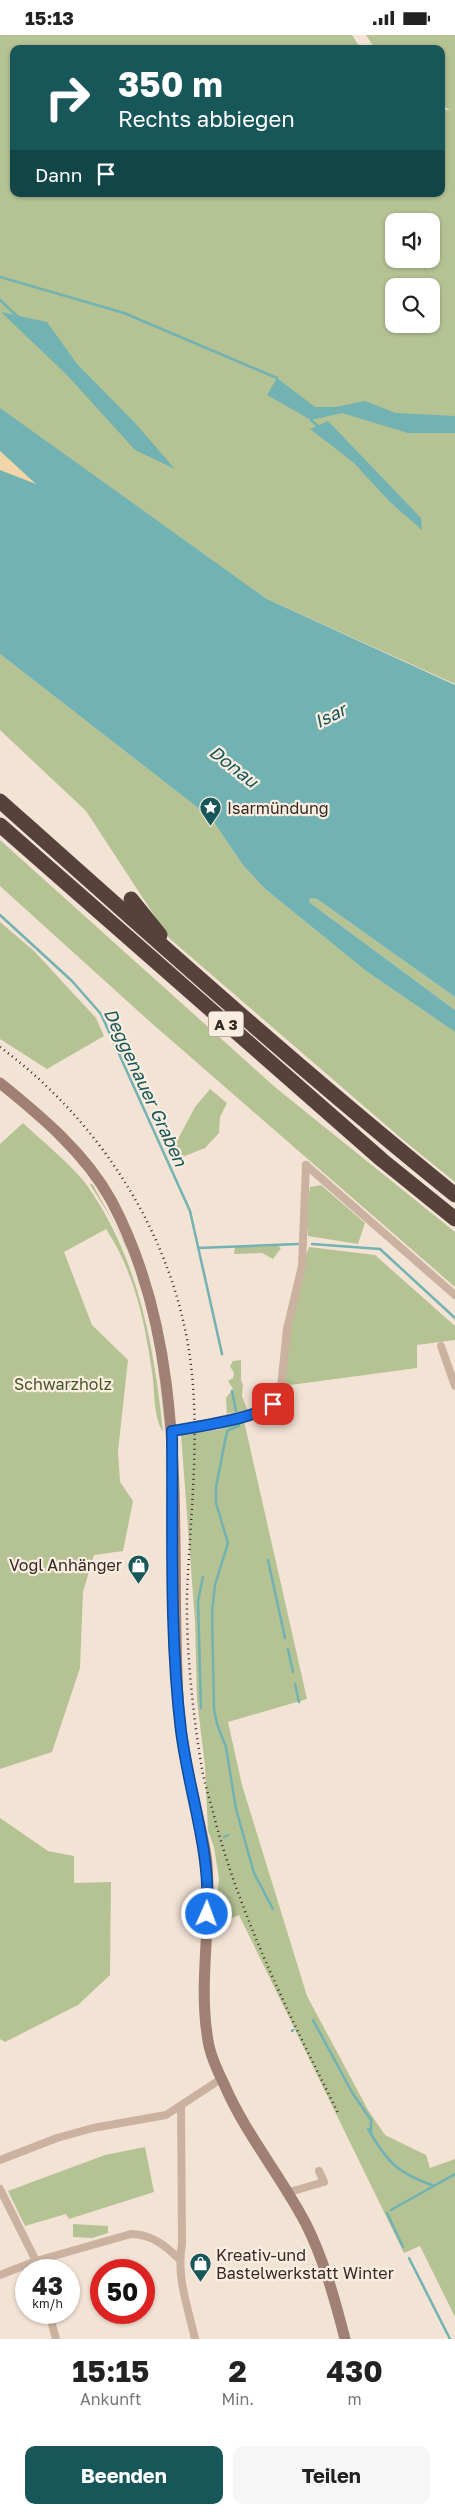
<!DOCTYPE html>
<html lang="de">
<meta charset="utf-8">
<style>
:root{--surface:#fff;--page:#f6f6f6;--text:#222;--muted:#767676;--accent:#175759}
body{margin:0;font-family:"Golos Text",sans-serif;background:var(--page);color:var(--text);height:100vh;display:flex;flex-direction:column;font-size:19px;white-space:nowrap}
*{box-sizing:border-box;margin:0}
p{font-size:16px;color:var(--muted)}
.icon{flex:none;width:28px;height:28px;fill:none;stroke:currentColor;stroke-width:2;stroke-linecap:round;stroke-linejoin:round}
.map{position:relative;height:2304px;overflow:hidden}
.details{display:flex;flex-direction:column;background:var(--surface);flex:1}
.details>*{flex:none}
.hud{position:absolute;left:10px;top:10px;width:435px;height:152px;border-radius:10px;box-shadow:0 1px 4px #0004;background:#175759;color:#fff;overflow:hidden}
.tools{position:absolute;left:385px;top:178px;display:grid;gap:10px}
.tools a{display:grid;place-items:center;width:55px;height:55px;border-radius:10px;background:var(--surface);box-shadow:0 1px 4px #0004;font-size:25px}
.speed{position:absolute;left:15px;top:2224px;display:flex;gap:10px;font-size:25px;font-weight:700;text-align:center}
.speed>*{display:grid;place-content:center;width:65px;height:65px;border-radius:50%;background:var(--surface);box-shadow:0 1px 4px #0004;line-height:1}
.speed small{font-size:12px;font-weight:400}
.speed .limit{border:8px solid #d22;background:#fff;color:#111}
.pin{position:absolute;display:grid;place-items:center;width:42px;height:42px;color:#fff;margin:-21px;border-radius:10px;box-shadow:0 2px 8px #0006}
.me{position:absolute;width:55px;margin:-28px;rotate:2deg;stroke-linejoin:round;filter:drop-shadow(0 0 4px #0008)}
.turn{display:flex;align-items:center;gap:18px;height:105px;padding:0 25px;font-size:22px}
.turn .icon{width:65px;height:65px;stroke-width:2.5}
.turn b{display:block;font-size:35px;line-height:42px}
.then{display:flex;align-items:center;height:48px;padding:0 25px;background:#0003;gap:10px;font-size:19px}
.eta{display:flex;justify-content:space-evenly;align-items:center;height:85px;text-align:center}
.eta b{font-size:30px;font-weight:700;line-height:35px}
.action{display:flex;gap:10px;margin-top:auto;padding:10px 25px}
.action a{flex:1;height:58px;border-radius:10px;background:var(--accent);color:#fff;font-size:20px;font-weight:700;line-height:58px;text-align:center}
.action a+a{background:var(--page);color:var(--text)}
.status{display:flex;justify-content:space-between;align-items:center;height:35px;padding:0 25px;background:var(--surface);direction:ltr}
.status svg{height:14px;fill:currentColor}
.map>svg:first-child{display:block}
.green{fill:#b5c294;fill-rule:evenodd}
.sand{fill:#f2d6a7}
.water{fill:#72b2b2}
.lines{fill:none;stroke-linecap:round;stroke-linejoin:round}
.stream{stroke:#72b2b2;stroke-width:2.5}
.street{stroke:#cbb2a0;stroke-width:8}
.secondary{stroke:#9f8072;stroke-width:11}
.highway{stroke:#56423a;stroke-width:15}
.rail{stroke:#352924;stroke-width:2.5;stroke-dasharray:1 4;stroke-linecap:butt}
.route-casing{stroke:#114b97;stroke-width:12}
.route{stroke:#1a73e8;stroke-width:9}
.labels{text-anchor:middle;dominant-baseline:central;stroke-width:4.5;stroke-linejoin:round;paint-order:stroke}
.shield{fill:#faeee1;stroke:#70645d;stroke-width:1}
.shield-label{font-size:15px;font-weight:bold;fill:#352924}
.poi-label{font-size:16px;fill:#352924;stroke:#faeee1;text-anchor:start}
.park-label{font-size:16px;fill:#455526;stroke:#faeee1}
.water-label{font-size:18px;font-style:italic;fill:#175759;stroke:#faeee1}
</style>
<div class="status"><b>15:13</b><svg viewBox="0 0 49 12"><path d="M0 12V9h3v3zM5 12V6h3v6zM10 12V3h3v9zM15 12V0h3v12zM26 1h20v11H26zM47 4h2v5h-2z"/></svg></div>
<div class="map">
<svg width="455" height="2304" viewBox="0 0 455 2304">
<rect width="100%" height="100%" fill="#f3e3d5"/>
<!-- green -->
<g class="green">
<path d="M0,0H352L361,14H14V159H441V75H450L441,70V14H375L366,0H455V649L267,564L0,374ZM394,186H431V224H394ZM394,251H431V289H394Z"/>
<path d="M0,619L211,783L242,829L264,853L366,936L455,997V1147L402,1104L169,903L86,776L0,695Z"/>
<path d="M0,805L276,1053L455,1197V1252L148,985L0,851Z"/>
<path d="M310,863L317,864L455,962V975L309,867Z"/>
<path d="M0,887L34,916L96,983L104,1001L47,1034L0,1004Z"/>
<path d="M210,1054L227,1068L220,1082L219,1098L205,1113L180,1123L171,1109L178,1104L195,1072Z"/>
<path d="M23,1088C41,1105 73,1131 86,1149C138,1222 154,1309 163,1397C153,1381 155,1355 152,1337C145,1287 134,1236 106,1194L64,1217L92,1290L128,1325L118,1416L120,1447L133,1466L123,1516L94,1520L83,1557L80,1633L52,1717L0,1734V1109Z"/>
<path d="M89,1148L93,1150L124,1206L139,1245L155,1300L162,1353L165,1395C159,1326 149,1252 115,1190C107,1176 98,1162 89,1148Z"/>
<path d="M321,1150L365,1188L358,1209L308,1201L306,1178L310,1152Z"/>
<path d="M278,1211L281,1213L273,1224L262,1218L234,1219L235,1212Z"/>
<path d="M309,1212L375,1220L455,1291V1305L417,1310V1333L283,1351L285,1316L305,1223Z"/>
<path d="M241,1325V1345L243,1350L242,1361L247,1374L244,1377L228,1378L227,1380L226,1363L233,1354L228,1346L233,1343L234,1338L230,1331L233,1326Z"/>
<path d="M244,1386L307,1664L228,1687L242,1750L307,1961L368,2075L385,2100L426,2120L430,2133L455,2124V2282L420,2211L404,2218L239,1880L214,1890L219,1844L214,1812L208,1796L205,1731L197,1665L195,1587L181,1399L218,1395Z"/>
<path d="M0,1783L48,1816L74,1821V1848L111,1847L110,1940L78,1970L5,2007L0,2004Z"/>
<path d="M145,2112L154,2157L69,2184L66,2179L25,2191L8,2156L105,2120Z"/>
<path d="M73,2189L108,2191V2198L92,2203L73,2202Z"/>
</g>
<!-- sand -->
<path class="sand" d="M0,416L37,450L0,435Z"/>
<!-- water -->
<g class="water">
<path d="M1,277L47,287L77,329L136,389L175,434L135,415L67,340Z"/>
<path d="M277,343L315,372H336L365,366L396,378L455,381V398H408L342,378L311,385L267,360Z"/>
<path d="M0,373L267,564L455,650V962L317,864L310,863L309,867L455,975V997L366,936L264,853L242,829L211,783L0,619V435L36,449L0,416Z"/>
<path d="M328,386L421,483L422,495L390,467L353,427L310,394Z"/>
</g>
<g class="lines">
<!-- stream -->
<g class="stream">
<path d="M0,242L124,278L277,343"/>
<path d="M0,265L17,281"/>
<path d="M311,385L318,391"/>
<path d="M0,880L72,946L101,979L190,1176L222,1319"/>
<path d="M312,1209L380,1214L455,1283"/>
<path d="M198,1213L298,1209"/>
<path d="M232,1356L239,1391L228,1395L226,1401L216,1452V1468L228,1508L215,1550L212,1577L214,1674L217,1689L226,1712L236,1774L254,1838L273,1874"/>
<path d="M268,1525L285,1603"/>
<path d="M288,1614L293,1637"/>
<path d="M295,1649L299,1667"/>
<path d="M201,1673L198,1566L203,1542"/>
<path d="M224,1802L228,1800"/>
<path d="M313,1985L353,2059L371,2085V2098"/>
<path d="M292,1996L293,1995"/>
<path d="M368,2094C388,2128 396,2137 434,2151"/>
<path d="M391,2175L455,2139"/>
<path d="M387,2178L403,2212"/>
<path d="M409,2223L450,2304"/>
</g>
<!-- street -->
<g class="street">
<path d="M306,1130L455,1260"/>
<path d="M441,1311L455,1351"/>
<path d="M172,1396L268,1374L278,1362L281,1352L287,1294L302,1231L306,1130"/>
<path d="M181,2071L182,2209C176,2242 188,2272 195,2304"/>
<path d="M0,2125L57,2103L93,2093L166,2080L221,2044"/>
<path d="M0,2154L36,2226L38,2235"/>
<path d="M286,2158L324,2147L319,2136"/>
<path d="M0,2240L36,2226L131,2199C151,2199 165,2210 179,2224"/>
<path d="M49,2278L56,2304"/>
</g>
<!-- secondary -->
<path class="secondary" d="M0,1048C41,1081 85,1118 111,1165C193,1318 169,1496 178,1663C180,1697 186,1730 194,1763C198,1785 205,1807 207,1829C212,1890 197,1951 209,2011C212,2024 218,2037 224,2049C246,2100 281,2141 306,2189C324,2225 335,2265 345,2304"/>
<!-- highway -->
<g class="highway">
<path d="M0,766C150,900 299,1034 455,1160"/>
<path d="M0,790L382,1125L455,1184"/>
<path d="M131,864L160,900"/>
</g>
<!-- rail -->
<path class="rail" d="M0,1012C96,1083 168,1192 188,1310C202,1390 190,1479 187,1560C186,1614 193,1681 202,1734C205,1751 211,1768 215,1785C243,1889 291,1983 339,2080"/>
</g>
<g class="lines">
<defs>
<path id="route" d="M207,1879C211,1815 189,1759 181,1696C169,1597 173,1496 172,1396C196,1392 255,1384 273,1369"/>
</defs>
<!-- route casing -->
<use href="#route" class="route-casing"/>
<!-- route -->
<use href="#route" class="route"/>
</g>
<!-- icons -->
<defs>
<symbol id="sight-pin" viewBox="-11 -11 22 30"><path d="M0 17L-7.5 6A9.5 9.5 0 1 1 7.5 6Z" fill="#175759" stroke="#faeee1"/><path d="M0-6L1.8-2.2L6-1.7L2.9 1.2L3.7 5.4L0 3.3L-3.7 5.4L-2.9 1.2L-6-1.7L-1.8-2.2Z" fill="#fff"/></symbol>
<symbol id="shop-pin" viewBox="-11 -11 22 30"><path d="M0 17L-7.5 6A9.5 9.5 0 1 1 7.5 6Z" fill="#175759" stroke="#faeee1"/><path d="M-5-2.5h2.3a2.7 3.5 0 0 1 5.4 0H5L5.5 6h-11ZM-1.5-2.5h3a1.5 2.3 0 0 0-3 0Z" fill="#fff"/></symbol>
</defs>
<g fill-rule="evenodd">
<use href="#sight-pin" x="198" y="760" width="25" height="34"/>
<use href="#shop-pin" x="126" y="1518" width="25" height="34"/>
<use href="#shop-pin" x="188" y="2216" width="25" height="34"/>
</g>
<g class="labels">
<!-- shield labels -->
<rect class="shield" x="208.5" y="976.5" width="35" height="25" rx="4"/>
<g class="shield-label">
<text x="226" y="989">A 3</text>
</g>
<!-- poi labels -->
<g class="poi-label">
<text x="227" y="773">Isarmündung</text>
<text x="122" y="1530" text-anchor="end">Vogl Anhänger</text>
<text x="216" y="2220">Kreativ-und<tspan x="216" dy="18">Bastelwerkstatt Winter</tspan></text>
</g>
<!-- park labels -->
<g class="park-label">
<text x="63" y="1349">Schwarzholz</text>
</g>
<!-- water labels -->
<g class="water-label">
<text transform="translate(330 680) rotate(-26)">Isar</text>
<text transform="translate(234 731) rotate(38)">Donau</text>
<text transform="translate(146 1052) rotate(65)">Deggenauer Graben</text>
</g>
</g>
</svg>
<div class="tools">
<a><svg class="icon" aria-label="sound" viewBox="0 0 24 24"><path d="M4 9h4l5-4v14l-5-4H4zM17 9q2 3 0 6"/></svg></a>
<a><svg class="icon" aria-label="search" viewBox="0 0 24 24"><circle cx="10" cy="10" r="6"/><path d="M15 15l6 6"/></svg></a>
</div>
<div class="speed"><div>43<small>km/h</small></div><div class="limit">50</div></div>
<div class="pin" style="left:273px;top:1369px;background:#d93025"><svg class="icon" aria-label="arrive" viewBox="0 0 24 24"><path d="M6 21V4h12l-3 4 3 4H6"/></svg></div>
<svg class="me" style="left:207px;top:1879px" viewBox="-20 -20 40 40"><circle r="17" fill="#1a73e8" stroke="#fff" stroke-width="3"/><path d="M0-11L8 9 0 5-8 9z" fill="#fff"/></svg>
<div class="hud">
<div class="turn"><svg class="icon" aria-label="right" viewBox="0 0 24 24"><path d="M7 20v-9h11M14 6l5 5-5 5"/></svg><div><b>350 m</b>Rechts abbiegen</div></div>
<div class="then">Dann<svg class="icon" aria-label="arrive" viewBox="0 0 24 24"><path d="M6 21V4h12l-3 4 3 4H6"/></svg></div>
</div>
</div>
<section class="details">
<div class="eta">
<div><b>15:15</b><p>Ankunft</p></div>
<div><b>2</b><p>Min.</p></div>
<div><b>430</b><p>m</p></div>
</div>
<div class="action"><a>Beenden</a><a>Teilen</a></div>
</section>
